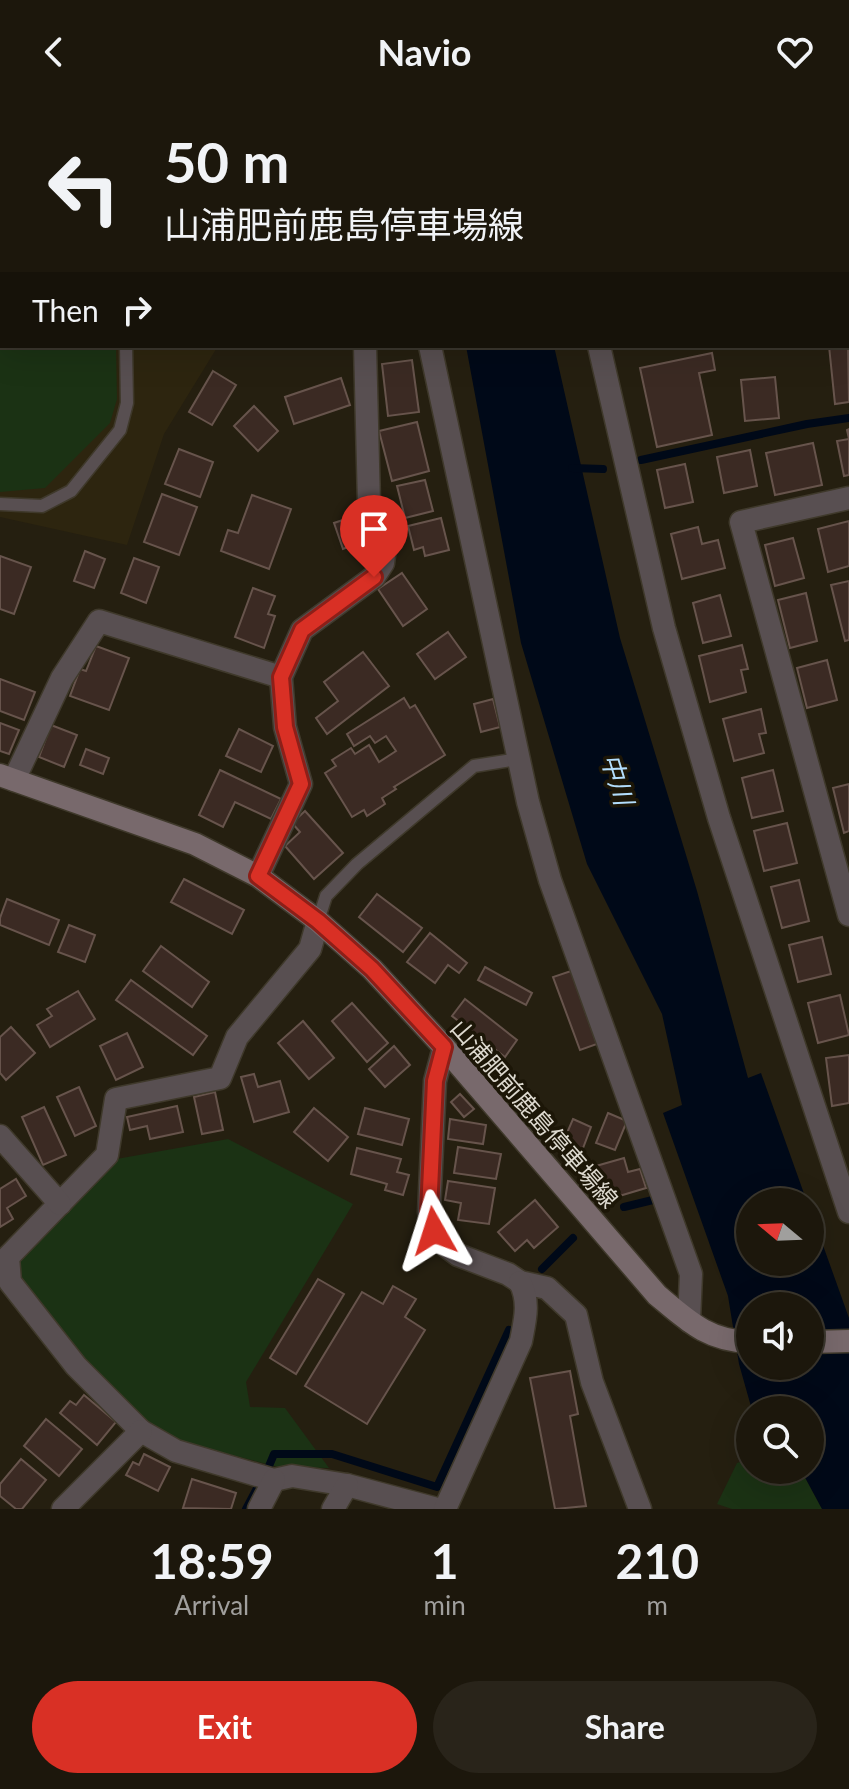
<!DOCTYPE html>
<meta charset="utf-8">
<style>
:root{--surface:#1c170c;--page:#29241a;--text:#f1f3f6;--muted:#a09f9d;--line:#3a362d;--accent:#d93025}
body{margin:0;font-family:Lato,"Noto Sans JP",sans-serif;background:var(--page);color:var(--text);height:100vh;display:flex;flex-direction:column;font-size:30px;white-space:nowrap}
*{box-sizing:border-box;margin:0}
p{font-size:26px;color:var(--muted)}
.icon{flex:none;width:44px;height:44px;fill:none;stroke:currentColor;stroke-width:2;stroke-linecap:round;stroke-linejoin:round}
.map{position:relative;height:1405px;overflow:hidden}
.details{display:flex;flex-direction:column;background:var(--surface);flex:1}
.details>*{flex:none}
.top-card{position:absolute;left:0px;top:0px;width:850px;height:244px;box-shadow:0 8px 32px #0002,0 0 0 2px var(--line);background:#1c170c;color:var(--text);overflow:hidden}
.needle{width:52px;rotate:289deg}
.fabs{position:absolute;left:736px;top:1084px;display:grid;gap:16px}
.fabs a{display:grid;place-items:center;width:88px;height:88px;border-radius:50%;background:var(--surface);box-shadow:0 8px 32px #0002,0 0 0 2px var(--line);font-size:40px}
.pin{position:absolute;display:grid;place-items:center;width:68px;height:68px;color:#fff;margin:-82px -34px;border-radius:50% 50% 50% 0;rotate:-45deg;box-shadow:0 0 8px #0007}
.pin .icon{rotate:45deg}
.me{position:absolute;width:88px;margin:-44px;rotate:354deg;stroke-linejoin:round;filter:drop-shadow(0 0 6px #0008)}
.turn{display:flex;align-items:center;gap:28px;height:168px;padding:0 32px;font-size:36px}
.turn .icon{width:104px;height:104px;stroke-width:2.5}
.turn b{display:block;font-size:56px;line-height:68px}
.then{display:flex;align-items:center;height:76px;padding:0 32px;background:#0003;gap:16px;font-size:30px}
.eta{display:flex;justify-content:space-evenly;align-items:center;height:136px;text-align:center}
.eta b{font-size:48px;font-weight:700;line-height:56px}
.primary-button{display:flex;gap:16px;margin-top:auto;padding:16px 32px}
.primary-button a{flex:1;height:92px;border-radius:48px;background:var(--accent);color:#fff;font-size:32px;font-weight:700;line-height:92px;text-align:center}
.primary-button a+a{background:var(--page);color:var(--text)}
header{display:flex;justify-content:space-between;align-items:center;height:104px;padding:0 32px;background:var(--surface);font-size:36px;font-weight:700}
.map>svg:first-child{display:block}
.built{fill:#2d250f}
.green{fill:#1b3214}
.water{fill:#000918;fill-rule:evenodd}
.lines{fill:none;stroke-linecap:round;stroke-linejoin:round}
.stream{stroke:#000918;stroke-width:8}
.building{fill:#3b2a23;stroke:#67544c;stroke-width:2}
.service-casing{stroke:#3f392b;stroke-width:15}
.minor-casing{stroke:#3f392b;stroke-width:25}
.secondary-casing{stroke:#3f392b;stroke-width:25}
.service{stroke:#584f51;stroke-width:12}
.minor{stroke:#584f51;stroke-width:22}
.secondary{stroke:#78696c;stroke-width:22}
.route-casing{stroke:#8d1f18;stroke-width:20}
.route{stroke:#d93025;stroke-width:14}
.labels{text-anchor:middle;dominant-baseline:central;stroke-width:7;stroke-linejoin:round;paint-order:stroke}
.street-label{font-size:24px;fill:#ddd9cf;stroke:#1c1607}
.water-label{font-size:26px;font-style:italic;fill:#b3defd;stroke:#1c1607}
</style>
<header><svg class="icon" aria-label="back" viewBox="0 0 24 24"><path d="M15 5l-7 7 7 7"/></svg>Navio<svg class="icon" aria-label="heart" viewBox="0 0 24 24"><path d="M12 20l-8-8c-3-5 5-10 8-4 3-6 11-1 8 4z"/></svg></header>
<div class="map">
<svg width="849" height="1405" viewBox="0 0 849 1405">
<rect width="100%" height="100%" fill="#251f10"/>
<!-- built -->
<path class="built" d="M0,0L261,2H2V242H218L164,330L127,441L0,413Z"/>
<!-- green -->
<g class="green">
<path d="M0,108L2,242H115L116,244L117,295L110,319L45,384L0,388Z"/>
<path d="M228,1035L353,1100L246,1278L250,1303L285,1304L329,1364L278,1363L182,1338L146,1320L83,1259L18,1176V1157L111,1056Z"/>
<path d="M750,1355V1366H801L822,1405H732L717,1400L737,1359Z"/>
</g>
<!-- water -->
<path class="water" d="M466,242H554L620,534L697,787L748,974L761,969L807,1098H750V1158H810V1105L849,1214V1405H822L801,1366H810V1306H752L739,1260L728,1192L663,1009L682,1001L662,910L587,760L521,539ZM750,1202H810V1262H750Z"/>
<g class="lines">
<!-- stream -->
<g class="stream">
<path d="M641,356L807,320L849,314"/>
<path d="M572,364L603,365"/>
<path d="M624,1103L657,1095"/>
<path d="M542,1165L573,1134"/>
<path d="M269,1362L274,1350H332L437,1383L509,1226"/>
<path d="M246,1405L256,1386"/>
</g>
</g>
<!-- building -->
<g class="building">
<path d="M15,0H206L13,2Z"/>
<path d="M848,240L849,298L835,300L829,242Z"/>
<path d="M712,249L715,266L699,269L712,331L657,343L640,264Z"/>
<path d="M412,256L419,308L388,312L382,260Z"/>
<path d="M213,267L236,281L212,321L189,308Z"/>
<path d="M775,273L779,314L745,317L741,276Z"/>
<path d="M341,274L350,301L294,320L285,293Z"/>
<path d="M254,302L278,327L258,347L234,322Z"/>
<path d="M417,318L429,367L392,377L379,327Z"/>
<path d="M849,325V371L844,372L837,337L849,335L847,326Z"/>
<path d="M813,339L822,381L775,391L766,349Z"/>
<path d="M179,345L213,358L200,393L165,380Z"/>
<path d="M750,346L757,382L724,389L717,353Z"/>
<path d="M685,360L693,398L665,404L657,366Z"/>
<path d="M425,376L433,407L405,414L397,382Z"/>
<path d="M162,390L197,403L179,451L144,438Z"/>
<path d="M252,391L291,405L269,465L221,447L228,426L238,429Z"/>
<path d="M358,411L366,436L343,445L334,419Z"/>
<path d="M441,414L449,446L425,452L423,443L414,446L408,422Z"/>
<path d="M849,417V462L828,468L818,425Z"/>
<path d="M698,423L702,440L718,436L725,464L682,475L671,430Z"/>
<path d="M793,434L804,474L775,482L765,441Z"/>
<path d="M85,447L105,455L94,484L74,477Z"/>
<path d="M0,452L31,463L14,510L0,505Z"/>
<path d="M134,454L159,463L146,499L121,489Z"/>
<path d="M402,469L427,505L403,522L378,485Z"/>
<path d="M849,477V536L845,537L831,481Z"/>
<path d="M253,484L275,492L268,510L275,512L264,544L235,533Z"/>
<path d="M806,489L817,537L790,544L778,496Z"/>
<path d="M720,491L731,532L703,539L693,499Z"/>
<path d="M448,528L466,553L435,575L417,550Z"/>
<path d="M742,541L748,565L741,566L746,588L710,598L699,552Z"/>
<path d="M96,542L129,554L109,606L70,592L80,565L86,567Z"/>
<path d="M363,548L389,582L327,630L316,614L338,597L324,578Z"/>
<path d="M827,556L837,596L807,604L797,564Z"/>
<path d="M0,575L35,588L24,616L0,607Z"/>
<path d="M404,594L410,604L415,601L445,651L394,683L396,685L382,694L385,700L367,712L364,706L352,713L325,669L336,662L332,656L351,644L355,650L369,641L379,658L396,647L386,632L375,639L370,632L354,642L347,630Z"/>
<path d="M493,595L500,623L481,628L474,600Z"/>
<path d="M761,605L766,629L759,630L764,649L734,657L723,615Z"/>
<path d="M0,619L19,626L9,650L0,647Z"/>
<path d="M51,621L77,631L64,663L39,653Z"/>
<path d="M239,625L273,642L261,668L226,652Z"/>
<path d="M86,645L109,654L103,670L80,661Z"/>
<path d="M220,666L281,695L271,715L235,698L223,723L199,711Z"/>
<path d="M773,666L783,707L752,714L742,674Z"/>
<path d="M849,680V727L844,729L833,684Z"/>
<path d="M305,707L343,749L314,775L285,742L300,728L292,719Z"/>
<path d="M787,719L797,759L764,767L754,727Z"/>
<path d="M184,775L244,806L232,830L171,798Z"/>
<path d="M799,776L809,817L782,824L771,783Z"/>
<path d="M377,790L422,824L403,848L359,813Z"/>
<path d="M7,795L59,816L49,841L0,821V814Z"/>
<path d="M69,821L95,831L85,858L58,848Z"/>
<path d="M430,829L467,859L459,869L448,861L435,879L407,858Z"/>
<path d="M822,833L831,870L798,878L789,841Z"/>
<path d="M161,842L209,878L192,903L143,867Z"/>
<path d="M485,863L532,889L526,901L478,876Z"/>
<path d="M571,867L597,940L580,946L553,873Z"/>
<path d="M131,876L207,932L193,951L116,896Z"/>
<path d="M78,887L95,915L50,943L37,921L52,912L47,905Z"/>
<path d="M840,891L849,931L818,939L808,899Z"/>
<path d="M465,895L517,936L505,953L452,912Z"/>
<path d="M352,899L388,939L367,958L332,917Z"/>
<path d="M303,917L334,954L309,975L278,939Z"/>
<path d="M11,923L35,949L6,976L0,969V933Z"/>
<path d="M127,929L143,963L116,976L100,942Z"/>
<path d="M394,942L410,961L385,983L369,965Z"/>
<path d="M849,951V999L832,1002L826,954Z"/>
<path d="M254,970L258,983L280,977L289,1008L254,1018L241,973Z"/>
<path d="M79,983L96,1022L75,1032L57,993Z"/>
<path d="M215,988L223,1026L202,1030L194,993Z"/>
<path d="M460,990L474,1005L464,1013L451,998Z"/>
<path d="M177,1002L183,1028L150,1035L147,1022L130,1026L127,1013Z"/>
<path d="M44,1003L66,1051L43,1061L22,1013Z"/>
<path d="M314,1004L348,1033L328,1057L294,1028Z"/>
<path d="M365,1004L409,1015L402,1041L358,1030Z"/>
<path d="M608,1009L627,1017L615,1046L596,1039Z"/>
<path d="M450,1015L486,1021L483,1040L448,1035Z"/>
<path d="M573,1015L591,1023L580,1052L560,1045Z"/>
<path d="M458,1043L501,1050L496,1075L454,1069Z"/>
<path d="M357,1044L401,1055L397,1068L409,1071L403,1091L385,1086L387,1080L351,1070Z"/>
<path d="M624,1054L628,1068L640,1065L646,1084L606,1096L596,1062Z"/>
<path d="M16,1075L26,1092L7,1104L13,1115L0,1123V1085Z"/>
<path d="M448,1077L495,1084L489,1120L458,1116L461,1099L445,1096Z"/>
<path d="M535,1096L558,1123L534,1144L527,1136L515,1147L498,1128Z"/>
<path d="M318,1175L344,1190L296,1270L270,1254Z"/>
<path d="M393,1182L416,1195L405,1213L425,1226L367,1320L305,1282L362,1188L383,1200Z"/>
<path d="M570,1267L578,1310L570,1312L586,1402L555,1405L530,1274Z"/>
<path d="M84,1291L116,1318L97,1341L60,1309L70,1297L76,1301Z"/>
<path d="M46,1315L82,1345L59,1372L24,1342Z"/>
<path d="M144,1350L170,1363L158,1387L126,1371L133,1358L139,1361Z"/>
<path d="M21,1355L46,1376L22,1405H16L0,1392V1380Z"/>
<path d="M192,1375L236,1389L231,1405L183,1404Z"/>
</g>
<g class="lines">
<defs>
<g id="service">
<path d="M0,83L2,85"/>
<path d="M0,400L42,402L71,387L120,326L127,299L126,242"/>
<path d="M318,817L326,792L357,760L474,662L518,655"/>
</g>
<g id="minor">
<path d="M279,0L280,2"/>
<path d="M391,0V2"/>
<path d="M551,0V2"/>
<path d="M701,0V2"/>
<path d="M848,217L849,216"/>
<path d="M430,242L528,698L550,776L691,1170L689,1217"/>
<path d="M599,242L664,524L719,714L849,1108"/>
<path d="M849,394L741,418L849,811"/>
<path d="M14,676L62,574L99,517L281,573"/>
<path d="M258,772L301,680L285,623L281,573L302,526L374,473L383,459L385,444L369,399L365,242"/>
<path d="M318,817L310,845L237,933L220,974L116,995L107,1051L8,1153L10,1178L76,1262L141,1327L176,1347L274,1376L292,1372L347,1381L437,1405"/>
<path d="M444,943L435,977L429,1108L434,1127L442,1139L458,1151L508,1170L520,1178L547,1184L576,1211L592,1278L640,1405"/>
<path d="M0,1032L60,1100"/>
<path d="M63,1405L141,1327"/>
<path d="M259,1405L274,1376"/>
<path d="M333,1405L347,1381"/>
<path d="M445,1405L521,1237C525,1216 530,1198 520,1178"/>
</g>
<g id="secondary">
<path d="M0,671L195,740L258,772L318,817L372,865L444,943L657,1191C688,1217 708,1237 750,1238"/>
<path d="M810,1238L849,1237"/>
</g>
</defs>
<!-- service casing -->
<use href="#service" class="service-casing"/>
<!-- minor casing -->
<use href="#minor" class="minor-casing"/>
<!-- secondary casing -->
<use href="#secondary" class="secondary-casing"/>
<!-- service -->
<use href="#service" class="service"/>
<!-- minor -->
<use href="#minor" class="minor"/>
<!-- secondary -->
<use href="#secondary" class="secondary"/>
</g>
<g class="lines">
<defs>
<path id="route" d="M374,473L302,526L281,573L285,623L301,680L258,772L318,817L372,865L444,943L435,977L429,1108L434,1127"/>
</defs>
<!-- route casing -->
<use href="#route" class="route-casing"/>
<!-- route -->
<use href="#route" class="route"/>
</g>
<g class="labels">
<!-- street labels -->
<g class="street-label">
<text transform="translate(535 1009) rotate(49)">山浦肥前鹿島停車場線</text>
</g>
<!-- water labels -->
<g class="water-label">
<text transform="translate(618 675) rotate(73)">中川</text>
</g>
</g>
</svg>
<div class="fabs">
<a><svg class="needle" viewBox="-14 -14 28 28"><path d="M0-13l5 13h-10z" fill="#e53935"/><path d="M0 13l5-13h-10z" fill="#a09f9d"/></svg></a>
<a><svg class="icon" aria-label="sound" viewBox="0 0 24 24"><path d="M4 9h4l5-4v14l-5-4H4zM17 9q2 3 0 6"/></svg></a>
<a><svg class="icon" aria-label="search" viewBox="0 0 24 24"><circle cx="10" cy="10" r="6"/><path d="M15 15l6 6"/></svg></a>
</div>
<div class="pin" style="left:374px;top:473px;background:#d93025"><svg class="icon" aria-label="arrive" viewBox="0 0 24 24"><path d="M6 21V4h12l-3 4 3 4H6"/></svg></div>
<svg class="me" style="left:434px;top:1127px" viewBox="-20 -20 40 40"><path d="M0-17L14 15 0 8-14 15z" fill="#d93025" stroke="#fff" stroke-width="4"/></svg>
<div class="top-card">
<div class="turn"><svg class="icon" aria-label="left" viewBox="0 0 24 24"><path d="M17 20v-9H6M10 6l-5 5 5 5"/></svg><div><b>50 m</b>山浦肥前鹿島停車場線</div></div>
<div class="then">Then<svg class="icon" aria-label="right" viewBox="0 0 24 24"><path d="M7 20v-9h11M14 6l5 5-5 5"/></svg></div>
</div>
</div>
<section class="details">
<div class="eta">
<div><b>18:59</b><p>Arrival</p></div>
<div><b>1</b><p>min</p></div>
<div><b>210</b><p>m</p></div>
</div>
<div class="primary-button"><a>Exit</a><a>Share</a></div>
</section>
